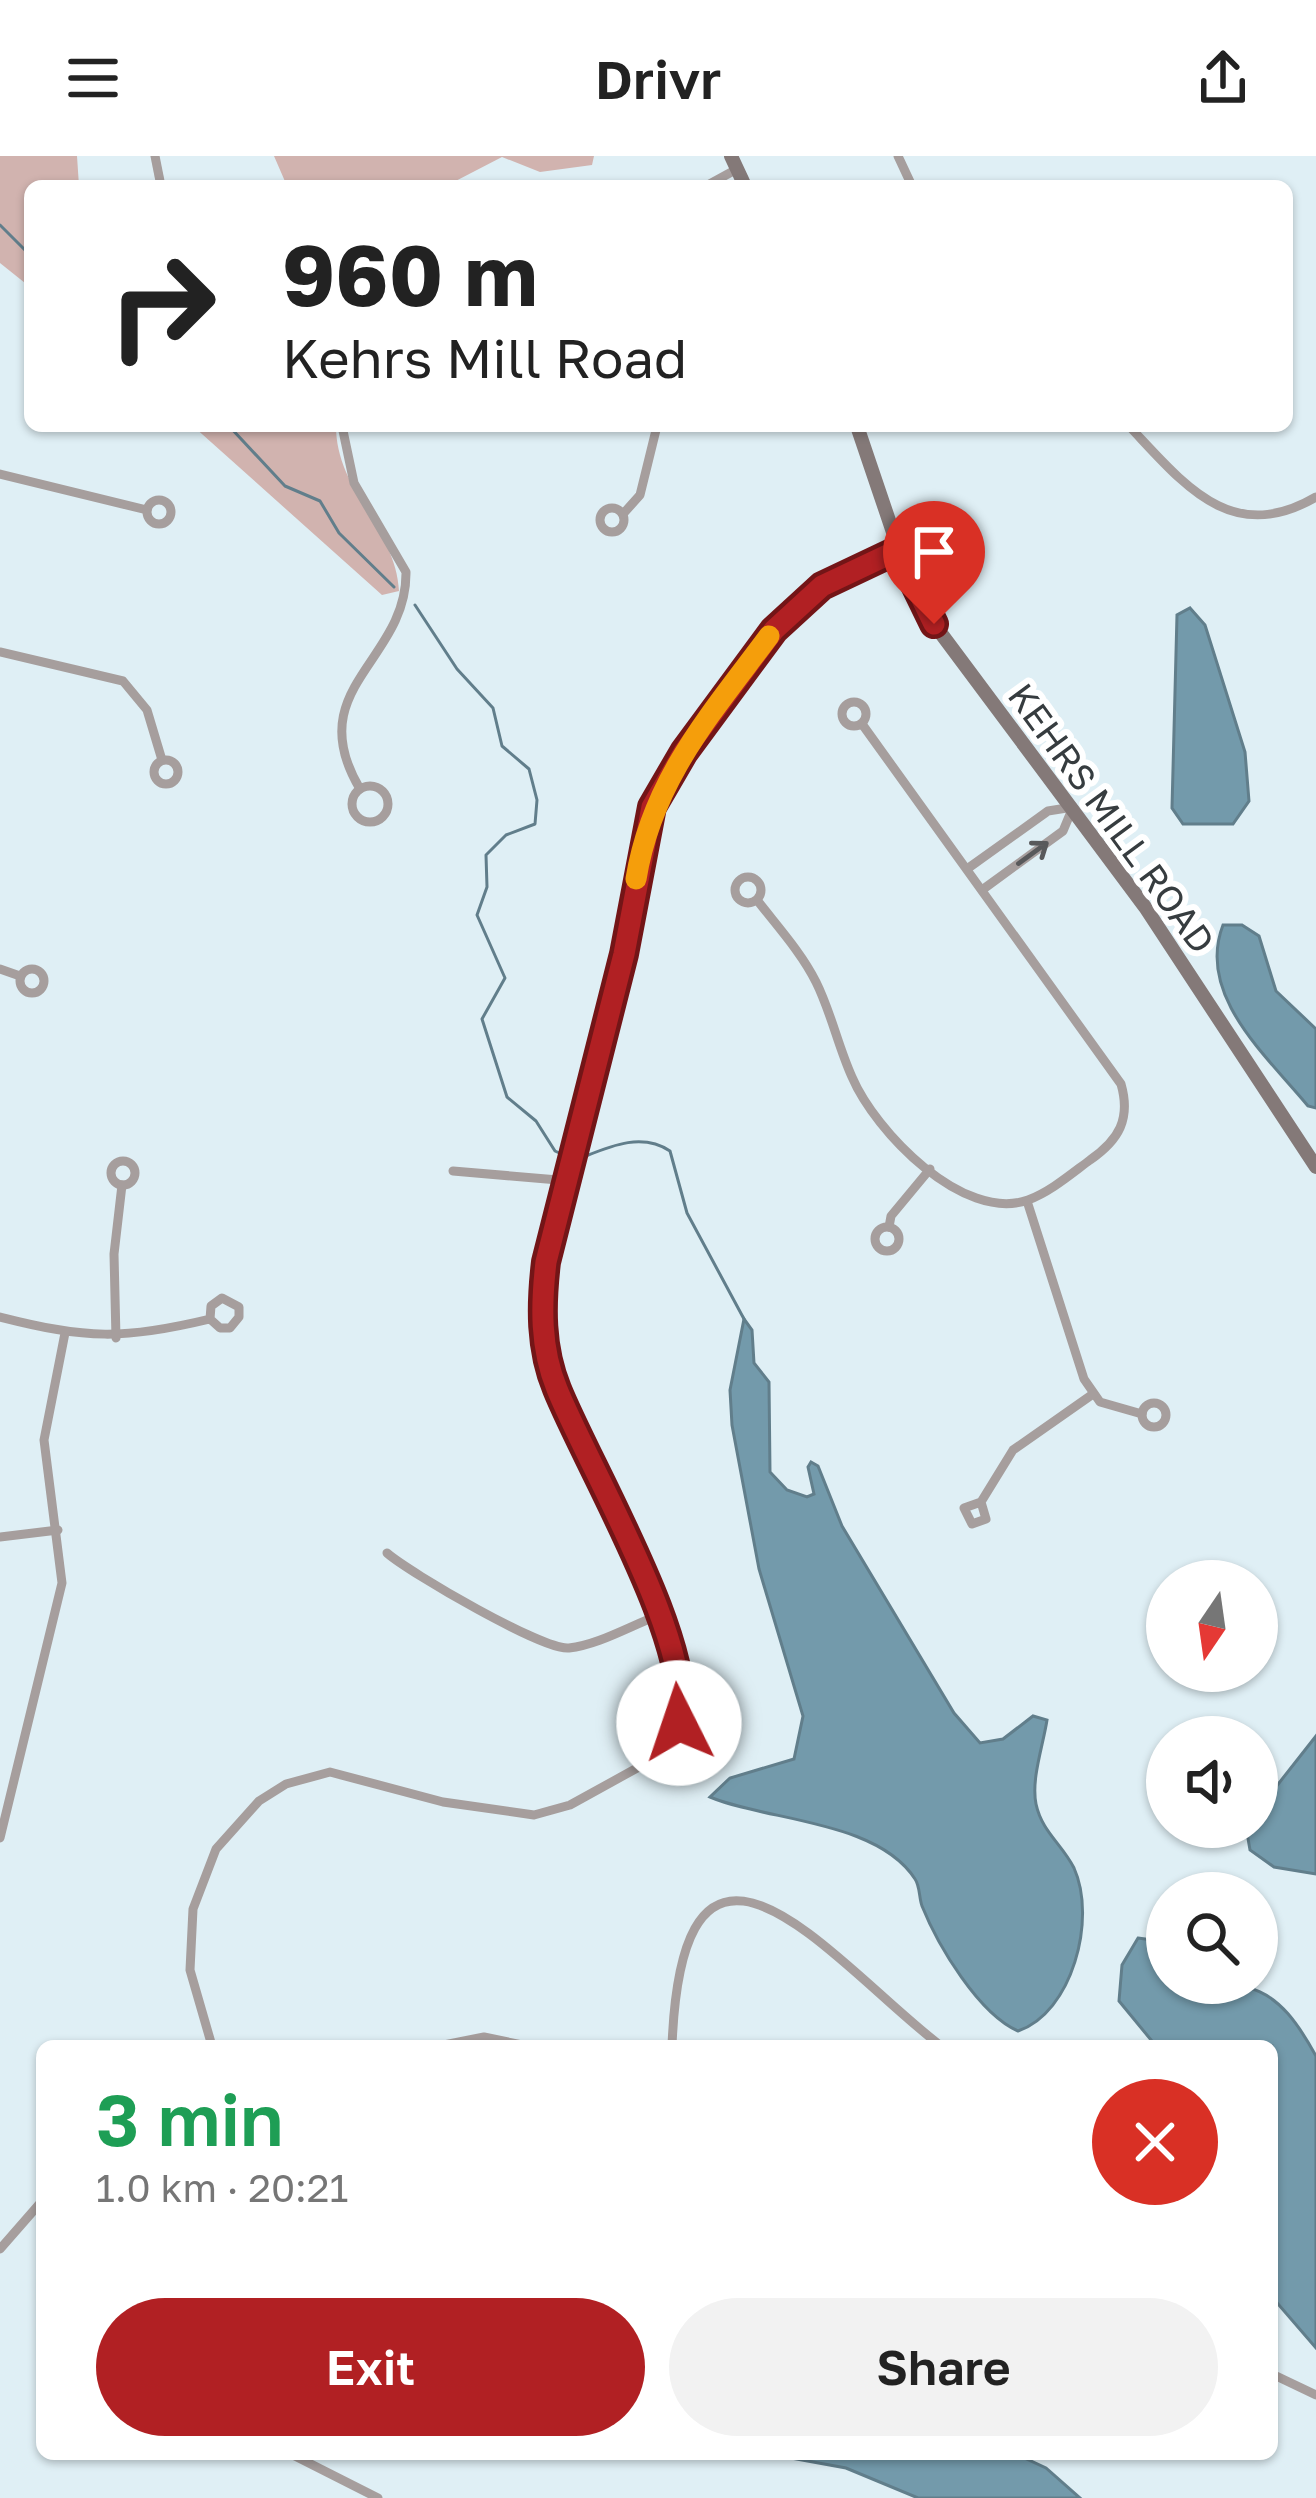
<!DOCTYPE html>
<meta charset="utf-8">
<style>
:root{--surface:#fff;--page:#f2f2f2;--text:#222;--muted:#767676;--accent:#b12023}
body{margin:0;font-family:"Golos Text",sans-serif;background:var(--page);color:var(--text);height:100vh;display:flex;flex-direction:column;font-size:45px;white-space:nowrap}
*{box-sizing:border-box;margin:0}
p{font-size:39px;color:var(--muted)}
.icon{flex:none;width:66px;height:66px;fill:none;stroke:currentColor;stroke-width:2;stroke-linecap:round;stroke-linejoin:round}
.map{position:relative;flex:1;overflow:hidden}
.side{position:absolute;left:36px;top:1884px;width:1242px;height:420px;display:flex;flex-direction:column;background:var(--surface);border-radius:18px;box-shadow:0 3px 9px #0004}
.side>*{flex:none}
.top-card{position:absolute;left:24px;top:24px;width:1269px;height:252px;border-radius:18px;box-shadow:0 3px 9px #0004;background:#fff;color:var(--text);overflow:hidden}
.needle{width:78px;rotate:193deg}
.buttons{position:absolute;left:1146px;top:1404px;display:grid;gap:24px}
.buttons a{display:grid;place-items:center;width:132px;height:132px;border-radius:50%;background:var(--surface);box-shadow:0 3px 9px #0004;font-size:60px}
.pin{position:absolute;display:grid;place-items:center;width:102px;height:102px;color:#fff;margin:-123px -51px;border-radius:50% 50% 50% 0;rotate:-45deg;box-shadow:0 0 12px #0007}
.pin .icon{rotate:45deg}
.me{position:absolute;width:132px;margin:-66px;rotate:356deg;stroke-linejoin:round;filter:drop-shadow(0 0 9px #0008)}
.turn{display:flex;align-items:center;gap:42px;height:252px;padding:0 60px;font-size:54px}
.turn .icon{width:156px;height:156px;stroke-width:2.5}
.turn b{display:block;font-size:84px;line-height:102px}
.round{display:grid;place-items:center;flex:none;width:126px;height:126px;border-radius:63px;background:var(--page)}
.overview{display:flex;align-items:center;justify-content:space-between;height:204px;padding:0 60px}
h1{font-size:72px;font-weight:600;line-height:90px;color:#1e9e55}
.cta{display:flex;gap:24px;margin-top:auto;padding:24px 60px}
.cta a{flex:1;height:138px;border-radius:72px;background:var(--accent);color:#fff;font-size:48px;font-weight:600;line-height:138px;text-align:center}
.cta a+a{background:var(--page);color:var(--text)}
header{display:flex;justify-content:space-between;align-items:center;height:156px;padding:0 60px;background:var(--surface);font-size:54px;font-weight:600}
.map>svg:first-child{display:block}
.green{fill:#d1b3af}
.water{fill:#739aab;stroke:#617e8b;stroke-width:3}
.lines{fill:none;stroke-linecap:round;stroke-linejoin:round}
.stream{stroke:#617e8b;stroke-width:3}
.street{stroke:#a69e9d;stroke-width:9}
.secondary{stroke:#847978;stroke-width:14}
.oneway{stroke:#58595b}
.route-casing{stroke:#731517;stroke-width:30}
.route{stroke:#b12023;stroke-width:21}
.slow{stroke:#f59e0b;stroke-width:21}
.labels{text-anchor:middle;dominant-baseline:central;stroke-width:12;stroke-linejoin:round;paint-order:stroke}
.street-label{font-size:36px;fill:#363c3f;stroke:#fff}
</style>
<header><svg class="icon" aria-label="menu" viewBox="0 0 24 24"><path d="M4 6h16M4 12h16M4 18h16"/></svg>Drivr<svg class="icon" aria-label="share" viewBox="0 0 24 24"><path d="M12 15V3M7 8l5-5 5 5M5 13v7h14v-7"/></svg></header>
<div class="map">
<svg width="1316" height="2342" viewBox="0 0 1316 2342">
<rect width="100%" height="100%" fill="#dfeff5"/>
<!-- green -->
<g class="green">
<path d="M0,0H77L79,30H30V131L0,107Z"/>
<path d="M274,0H594L592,9L540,16L502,1L446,30H287Z"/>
<path d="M193,270H336C336,335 396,373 399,435L382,439Z"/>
</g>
<!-- water -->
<g class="water">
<path d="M1190,452L1205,469L1245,596L1249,645L1233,668H1183L1172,652L1177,459Z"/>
<path d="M1223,769H1242L1259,780L1276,835L1316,873V952L1308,950C1266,899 1196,839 1223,769Z"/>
<path d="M744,1163L752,1174L754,1207L769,1226L770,1316L787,1334L807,1341L814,1338L808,1311L811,1306L818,1310L842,1370L954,1557L980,1587L1003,1583L1033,1560L1047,1564C1043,1590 1031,1623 1036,1648C1042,1676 1062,1688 1074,1712C1097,1763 1072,1857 1018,1875C979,1858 938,1790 922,1750C919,1742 920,1730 915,1723C877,1664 767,1665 710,1641L730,1622L794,1603L803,1560L759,1413L732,1269L730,1234Z"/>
<path d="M1316,1580V1718L1274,1711L1250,1694L1246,1671H1257V1655Z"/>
<path d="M1138,1782L1167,1786V1827C1249,1827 1273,1822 1316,1900V2192L1272,2141V1890H1156L1119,1845L1122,1809Z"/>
<path d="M769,2298H1016L1046,2312L1080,2342H918L846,2312Z"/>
</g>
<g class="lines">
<!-- stream -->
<g class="stream">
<path d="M0,69L30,99"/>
<path d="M229,270L285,330L320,345L339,377L394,431"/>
<path d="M415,449L457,513L493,552L502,590L529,613L537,644L535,668L506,679L486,699L487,731L477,759L505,822L482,863L507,941L536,965L555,995L568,1001"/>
<path d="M586,1000C613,989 643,977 670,995L687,1057L744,1163"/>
</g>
<!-- street -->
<g class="street">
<path d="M155,0L161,30"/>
<path d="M898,0L912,30"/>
<path d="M706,30L737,13"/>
<path d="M342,270L354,327L406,416C407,506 300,532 360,633"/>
<path d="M1129,270C1183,327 1231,391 1316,341"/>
<path d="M0,318L147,354"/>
<circle cx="159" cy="356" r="12"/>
<circle cx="612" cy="364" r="12"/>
<path d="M623,358L640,339L657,270"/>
<path d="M0,496L123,525L147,554L162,604"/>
<circle cx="854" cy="558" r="12"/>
<circle cx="166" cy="616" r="12"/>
<circle cx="370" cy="648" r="18"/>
<path d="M967,713L1048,655L1073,651"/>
<circle cx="748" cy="734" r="13"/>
<path d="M982,734L1063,675L1073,651"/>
<path d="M757,744C777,770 801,796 816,826C831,856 838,890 852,921C875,975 963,1067 1028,1044C1050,1036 1071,1018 1090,1004C1119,984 1131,963 1121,928L862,568"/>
<circle cx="32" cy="825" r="12"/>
<path d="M0,813L20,820"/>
<circle cx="123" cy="1017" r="12"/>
<path d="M453,1015L570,1025"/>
<path d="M1027,1045L1084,1223L1100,1246L1142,1258"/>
<circle cx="887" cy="1083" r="12"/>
<path d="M889,1071L891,1060L930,1013"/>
<path d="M0,1161C87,1183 123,1184 210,1163L220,1172H230L239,1161V1151L222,1142L211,1150L210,1163"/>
<path d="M116,1182L114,1098L122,1029"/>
<circle cx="1154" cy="1259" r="12"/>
<path d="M981,1346L964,1352L972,1368L986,1363L981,1346L1013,1294L1093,1238"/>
<path d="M0,1381L58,1374"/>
<path d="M387,1397C410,1417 544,1495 569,1492C598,1489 630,1470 657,1460"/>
<path d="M0,1682L62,1427L44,1284L65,1177"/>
<path d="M212,1890L190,1814L193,1753L216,1693L259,1645L286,1628L330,1616L443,1646L534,1659L570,1649L648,1606L674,1580L682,1530L653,1448L556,1232L543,1177L546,1106L624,798L652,651L684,596L774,474L822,430L899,394"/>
<path d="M439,1890L484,1881L527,1890"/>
<path d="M672,1890C683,1608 835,1809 941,1890"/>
<path d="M0,2093L42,2045"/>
<path d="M1272,2218L1316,2239"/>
<path d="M291,2298L378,2342"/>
</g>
<!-- secondary -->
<g class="secondary">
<path d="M731,0L745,30"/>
<path d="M857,270L899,394L934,468L1145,751L1316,1011"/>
</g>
</g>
<!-- one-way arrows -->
<defs><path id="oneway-shaft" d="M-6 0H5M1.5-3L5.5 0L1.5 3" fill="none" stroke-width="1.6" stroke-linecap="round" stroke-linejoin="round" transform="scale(3)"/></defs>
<use class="oneway" href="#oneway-shaft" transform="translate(1033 697) rotate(-36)"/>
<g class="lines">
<defs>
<path id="route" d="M679,1567C696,1490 588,1310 557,1233C540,1192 541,1149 546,1106L624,798L652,651L684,596L774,474L822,430L898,394L934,468"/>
</defs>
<!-- route casing -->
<use href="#route" class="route-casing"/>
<!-- route -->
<use href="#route" class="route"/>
<!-- slow -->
<path class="slow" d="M636,723C652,624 711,558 769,480"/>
</g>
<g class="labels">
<!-- street labels -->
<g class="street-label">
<text transform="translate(1112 662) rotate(54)">KEHRS MILL ROAD</text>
</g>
</g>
</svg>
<div class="buttons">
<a><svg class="needle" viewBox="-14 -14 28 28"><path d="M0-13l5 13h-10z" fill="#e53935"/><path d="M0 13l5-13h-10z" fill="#767676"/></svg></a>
<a><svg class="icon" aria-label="sound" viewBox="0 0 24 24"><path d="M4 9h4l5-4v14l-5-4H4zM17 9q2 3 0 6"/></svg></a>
<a><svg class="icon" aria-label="search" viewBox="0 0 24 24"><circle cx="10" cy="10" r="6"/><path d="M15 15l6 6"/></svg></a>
</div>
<div class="pin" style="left:934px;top:468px;background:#d93025"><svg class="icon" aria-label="arrive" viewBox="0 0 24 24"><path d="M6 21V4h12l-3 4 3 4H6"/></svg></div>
<svg class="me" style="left:679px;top:1567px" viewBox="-20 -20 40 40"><circle r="19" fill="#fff"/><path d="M0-13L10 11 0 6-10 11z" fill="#b12023"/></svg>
<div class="top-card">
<div class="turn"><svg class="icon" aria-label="right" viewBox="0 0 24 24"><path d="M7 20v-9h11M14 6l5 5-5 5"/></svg><div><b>960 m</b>Kehrs Mill Road</div></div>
</div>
<section class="side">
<div class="overview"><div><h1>3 min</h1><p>1.0 km · 20:21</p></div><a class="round" style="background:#d93025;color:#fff"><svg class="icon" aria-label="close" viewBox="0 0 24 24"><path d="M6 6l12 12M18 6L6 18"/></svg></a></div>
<div class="cta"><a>Exit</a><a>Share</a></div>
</section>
</div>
